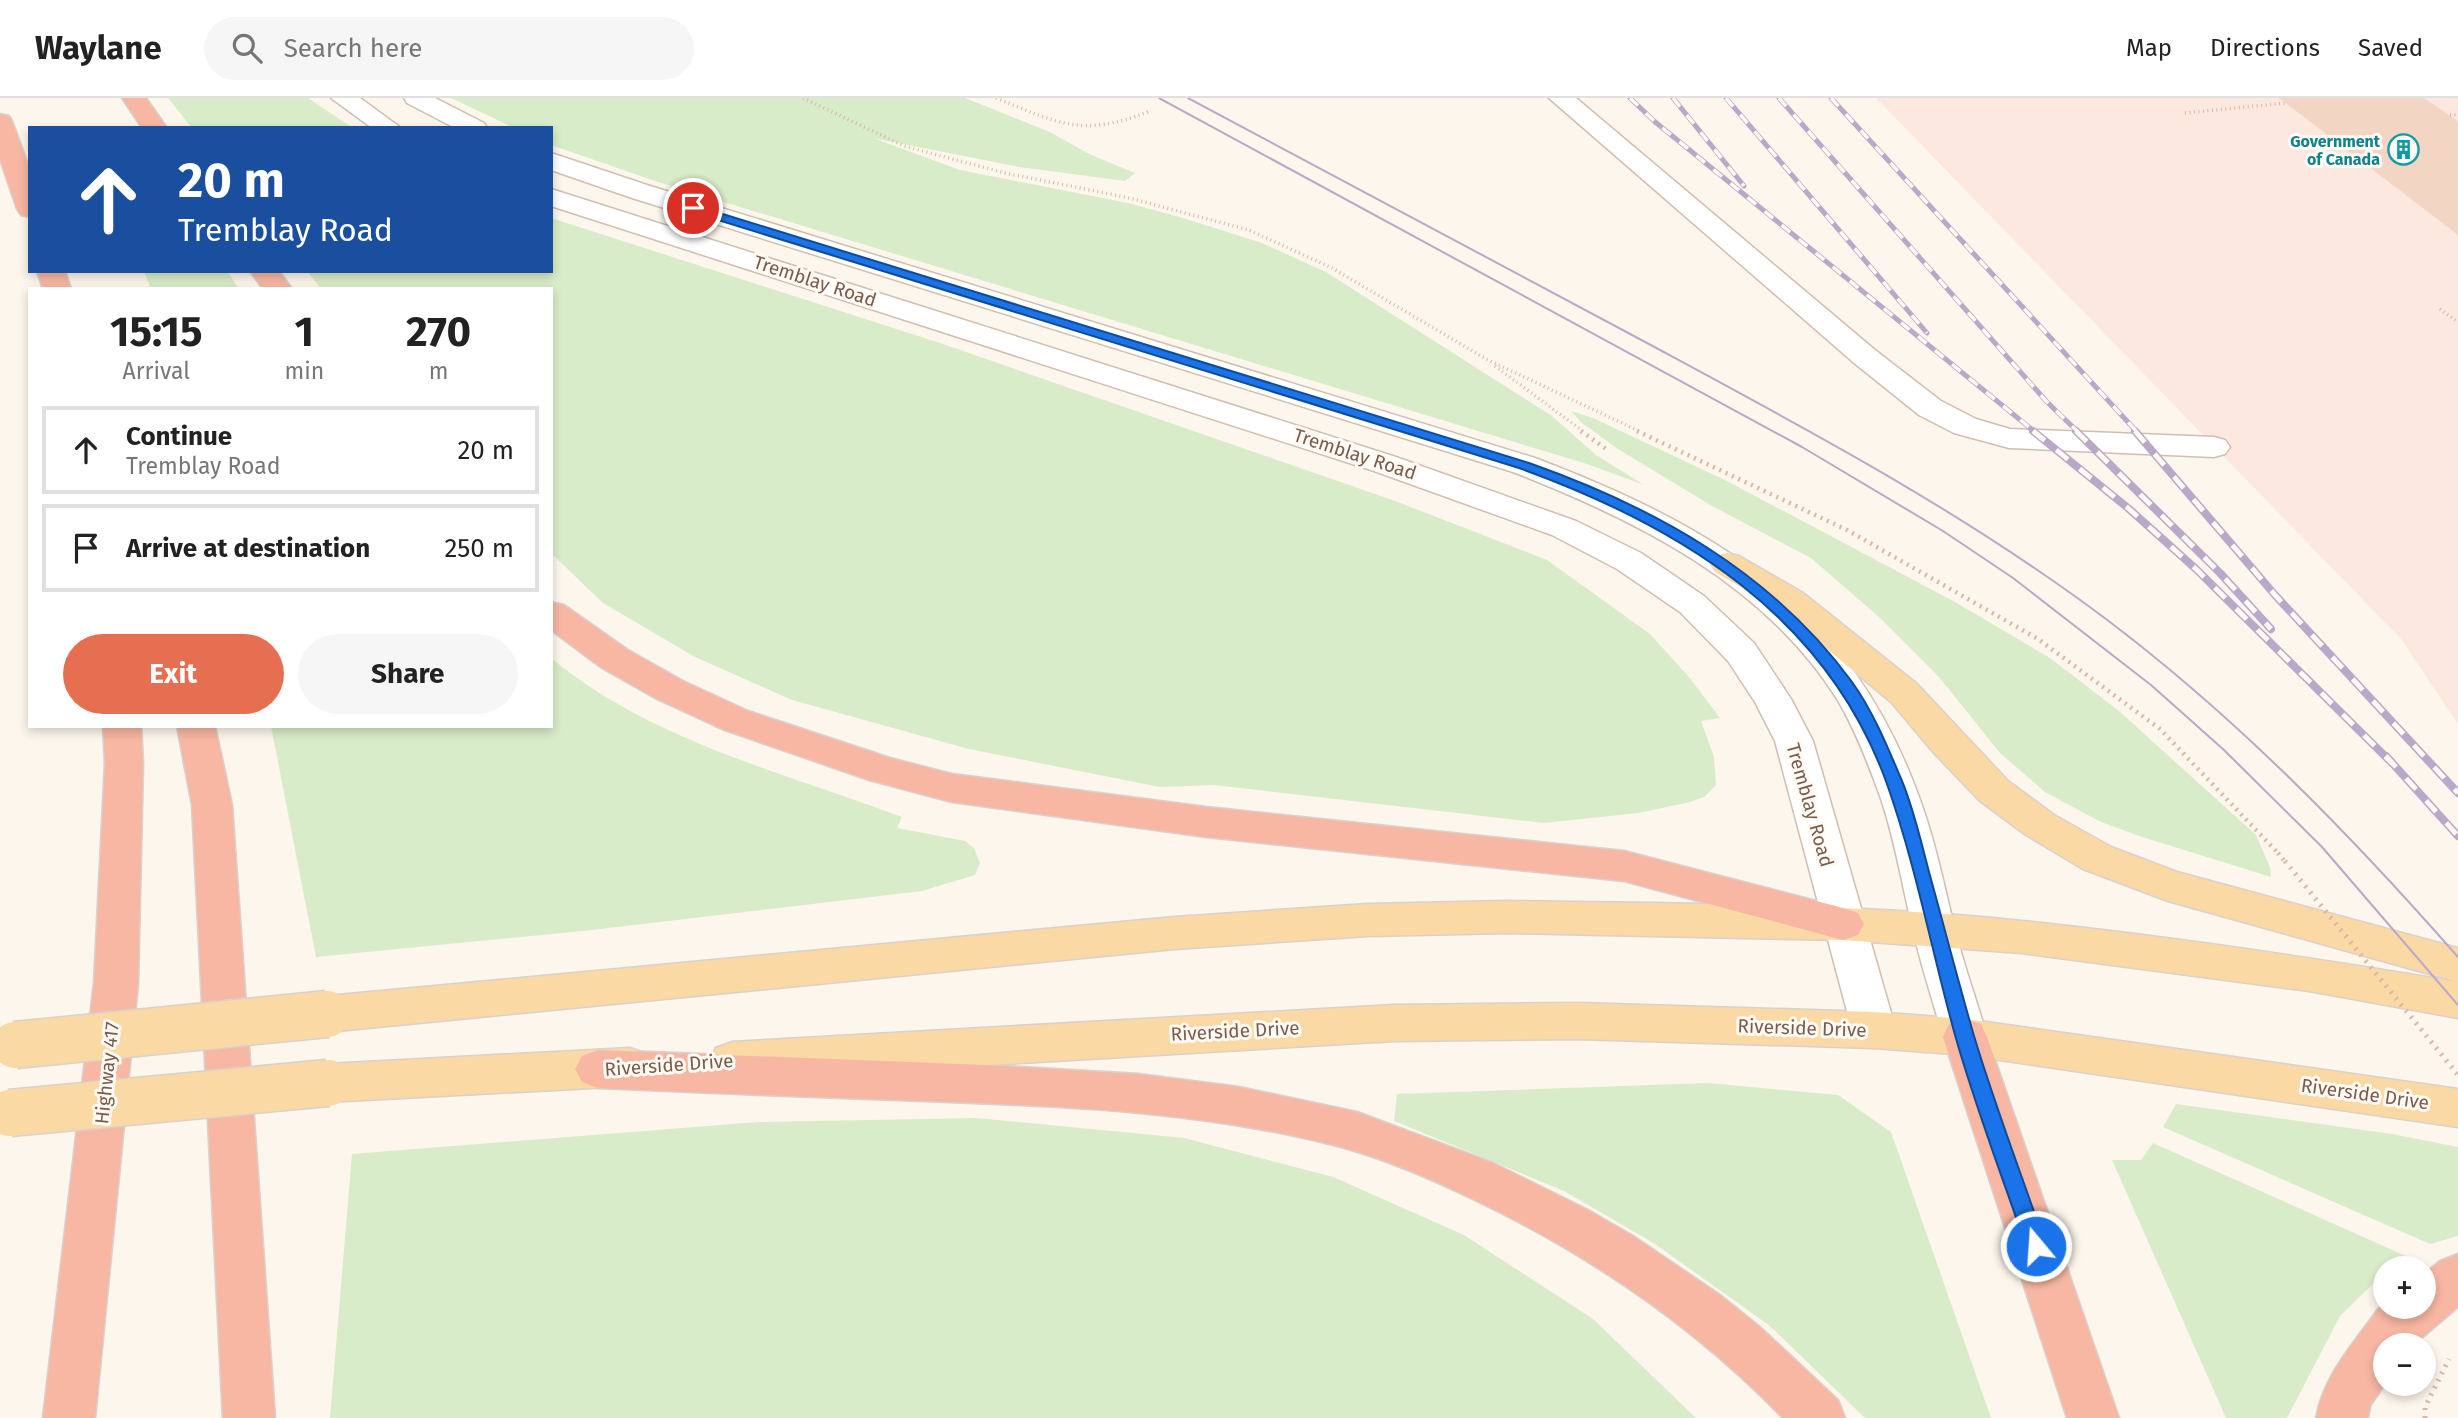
<!DOCTYPE html>
<meta charset="utf-8">
<style>
:root{--surface:#fff;--page:#f6f6f6;--text:#222;--muted:#767676;--line:#e0e0e0;--accent:#e76f51}
body{margin:0;font-family:"Fira Sans",sans-serif;background:var(--page);color:var(--text);height:100vh;display:flex;flex-direction:column;font-size:26px;white-space:nowrap}
*{box-sizing:border-box;margin:0}
p{font-size:23px;color:var(--muted)}
.icon{flex:none;width:38px;height:38px;fill:none;stroke:currentColor;stroke-width:2;stroke-linecap:round;stroke-linejoin:round}
.map{position:relative;flex:1;overflow:hidden}
.panel{position:absolute;left:28px;top:189px;width:525px;height:441px;display:flex;flex-direction:column;background:var(--surface);border-radius:0px;box-shadow:0 4px 10px #0003}
.panel>*{flex:none}
.banner{position:absolute;left:28px;top:28px;width:525px;height:147px;border-radius:0px;box-shadow:0 4px 10px #0003;background:#1a4fa0;color:#fff;overflow:hidden}
.controls{position:absolute;left:2373px;top:1158px;display:grid;gap:14px}
.controls a{display:grid;place-items:center;width:63px;height:63px;border-radius:50%;background:var(--surface);box-shadow:0 4px 10px #0003;font-size:35px}
.pin{position:absolute;display:grid;place-items:center;width:60px;height:60px;color:#fff;margin:-30px;border:4px solid #fff;border-radius:50%;box-shadow:0 2px 7px #0007}
.me{position:absolute;width:77px;margin:-38px;rotate:342deg;stroke-linejoin:round;filter:drop-shadow(0 0 5px #0008)}
.turn{display:flex;align-items:center;gap:24px;height:147px;padding:0 35px;font-size:32px}
.turn .icon{width:91px;height:91px;stroke-width:2.5}
.turn b{display:block;font-size:49px;line-height:60px}
.eta{display:flex;justify-content:space-evenly;align-items:center;height:119px;text-align:center}
.eta b{font-size:42px;font-weight:700;line-height:49px}
.action{display:flex;gap:14px;margin-top:auto;padding:14px 35px}
.action a{flex:1;height:80px;border-radius:42px;background:var(--accent);color:#fff;font-size:28px;font-weight:700;line-height:80px;text-align:center}
.action a+a{background:var(--page);color:var(--text)}
ul{padding:0;list-style:none}
li{display:flex;align-items:center;gap:21px;height:88px;margin:0 14px 10px;padding:0 21px;border:4px solid var(--line);border-radius:0px}
li div{flex:1}
li b{display:block;font-size:26px}
li em{font-style:normal}
header{display:flex;align-items:center;gap:42px;box-sizing:border-box;height:98px;padding:0 35px;background:var(--surface);border-bottom:2px solid var(--line)}
header strong{font-size:33px}
nav{display:flex;gap:38px;margin-inline-start:auto;font-size:24px}
.search{width:490px;height:63px;background:var(--page);display:flex;align-items:center;gap:18px;box-sizing:border-box;padding:0 24px;border-radius:38px;color:var(--muted);font-size:26px}
.map>svg:first-child{display:block}
.commercial{fill:#fde8e0}
.green{fill:#d8ecc9}
.building{fill:#f3d5c3}
.lines{fill:none;stroke-linecap:round;stroke-linejoin:round}
.minor-casing{stroke:#d1beb0;stroke-width:3}
.major-casing{stroke:#dad1cd;stroke-width:3}
.highway-casing{stroke:#dad1cd;stroke-width:3}
.path-far2{stroke:#d9b8a5;stroke-width:3.5;stroke-dasharray:1 3.5;stroke-linecap:butt}
.path-far1{stroke:#d9b8a5;stroke-width:4.5;stroke-dasharray:2 5;stroke-linecap:butt}
.path{stroke:#d9b8a5;stroke-width:5;stroke-dasharray:2 6;stroke-linecap:butt}
.minor{fill:#fff;fill-rule:evenodd}
.major{fill:#fbd9a5;fill-rule:evenodd}
.highway{fill:#f7b7a3;fill-rule:evenodd}
.tram{stroke:#b9a8c9;stroke-width:2}
.rail-far1-casing{stroke:#b9a8c9;stroke-width:5}
.rail-casing{stroke:#b9a8c9;stroke-width:8}
.rail-far1{stroke:#fffaf3;stroke-width:3.5;stroke-dasharray:11;stroke-linecap:butt}
.rail{stroke:#fffaf3;stroke-width:5;stroke-dasharray:15;stroke-linecap:butt}
.major-bridge-casing{stroke:#dad1cd;stroke-width:49;stroke-linecap:butt}
.path-bridge-far1{stroke:#d9b8a5;stroke-width:4.5;stroke-dasharray:2 5;stroke-linecap:butt}
.path-bridge{stroke:#d9b8a5;stroke-width:5;stroke-dasharray:2 6;stroke-linecap:butt}
.major-bridge{stroke:#fbd9a5;stroke-width:46}
.route{fill:#1a73e8;stroke:#114b97;stroke-width:2}
.labels{text-anchor:middle;dominant-baseline:central;stroke-width:6;stroke-linejoin:round;paint-order:stroke}
.far-culture-label{font-size:16px;font-weight:bold;fill:#0d838f;stroke:#fffaf3;text-anchor:end}
.street-label{font-size:19px;fill:#7a5c4d;stroke:#fffaf3}
</style>
<header>
<strong>Waylane</strong>
<div class="search"><svg class="icon" aria-label="search" viewBox="0 0 24 24"><circle cx="10" cy="10" r="6"/><path d="M15 15l6 6"/></svg>Search here</div>
<nav><a>Map</a><a>Directions</a><a>Saved</a></nav>
</header>
<div class="map">
<svg width="2458" height="1320" viewBox="0 0 2458 1320">
<rect width="100%" height="100%" fill="#fdf6ec"/>
<!-- commercial -->
<path class="commercial" d="M1876,0H2458V626L2402,542Z"/>
<!-- green -->
<g class="green">
<path d="M168,0H308L353,30H192Z"/>
<path d="M451,0H965L1050,34L1089,56L1135,75L1125,83L1019,69L873,40L960,72L1128,105L1183,120L1262,145L1326,174L1552,318L1596,357L1644,387L1587,366L658,84L551,47V30H514Z"/>
<path d="M551,120L940,245L1398,404L1547,462L1650,536L1689,579L1720,620L1701,623L1714,659L1716,687L1704,699L1690,704L1638,715L1544,725L1214,687L1160,689L969,651L792,602L695,559L603,505L551,455V191H321L307,173H551Z"/>
<path d="M144,173H227L239,191H151Z"/>
<path d="M1571,313L1593,320L1725,382L1955,504L2050,560L2119,613L2256,737L2270,769L2271,779L2139,738L2101,724L2045,694L2000,655L1939,579L1879,519L1811,460L1712,408L1618,351L1582,325Z"/>
<path d="M551,560C651,643 783,674 902,719L897,730L965,743L974,750L980,765L975,777L922,793L583,833L316,859L271,628H551Z"/>
<path d="M1708,985L1838,997L1891,1034L1991,1320H1865L1770,1228L1655,1146L1564,1093L1394,1023L1397,996Z"/>
<path d="M2176,1006L2392,1036L2458,1049V1138L2430,1146L2163,1029Z"/>
<path d="M976,1020L1184,1040L1333,1079L1464,1137L1593,1221L1696,1320H330L352,1056L758,1024Z"/>
<path d="M2153,1045L2408,1159L2385,1171V1174L2340,1218L2287,1320H2226L2112,1062H2141Z"/>
</g>
<!-- building -->
<path class="building" d="M2279,0H2424L2458,23V137Z"/>
<g class="lines">
<defs>
<g id="minor">
<path d="M331,0H360L401,30H372Z"/>
<path d="M404,0H435L484,25L487,30H455L407,5Z"/>
<path d="M1549,0H1576L1875,252L1941,303L1976,321L2010,331L2214,339L2225,342L2230,349L2225,356L2214,359L2009,350L1954,335L1919,317L1853,264Z"/>
<path d="M551,55L650,88L1535,360C1716,429 1850,509 1919,699C1935,742 1944,787 1955,832C1964,868 1977,903 1987,939L1981,952L1965,957L1949,952L1943,939C1933,903 1921,868 1913,832C1902,787 1895,741 1880,698C1868,665 1855,631 1837,601C1764,485 1636,422 1513,374L632,100L551,72Z"/>
<path d="M551,91L1396,359L1576,423L1641,455L1704,498L1754,545L1791,601L1813,643L1896,932L1890,945L1874,950L1858,945L1852,932L1775,643L1755,604L1728,563L1680,514L1617,471L1552,437L1374,373L551,108Z"/>
</g>
<g id="major">
<path d="M1727,455L1739,458L1803,495L1917,586L2008,683L2054,717L2111,749L2177,774L2458,850V884L2168,803L2083,771L2026,737L1980,703L1934,655L1891,604L1779,511L1715,474L1710,466L1715,458Z"/>
<path d="M1508,803C1679,806 1852,805 2022,823C2168,838 2313,860 2458,884V920L2309,893L2021,855L1843,842L1508,835L1368,838L1175,851L327,934L311,929L305,916L311,903L327,898L1175,819L1368,806Z"/>
<path d="M1579,905L1874,914L1965,921L2458,991V1029L1965,957L1874,950L1579,941L1394,943L732,982L716,976L710,963L716,950L732,944L1394,907Z"/>
<path d="M630,950L646,956L653,969L646,982L630,988L328,1004L312,998L305,985L312,972L328,966Z"/>
</g>
<g id="highway">
<path d="M122,0H146L167,30H142Z"/>
<path d="M0,16L9,18L12,23L30,72V119L21,117L17,111L0,61Z"/>
<path d="M37,173H65L71,191H43Z"/>
<path d="M250,173H279L292,191H263Z"/>
<path d="M551,504L564,507L628,552L683,583L748,613L890,660L952,676L1206,709L1624,753L1843,810L1858,815L1864,826L1858,837L1843,842L1624,783L1206,739L952,704L869,682L722,631L657,601L602,570L551,532Z"/>
<path d="M103,628H141L143,665L138,885L95,1320H43L94,885L105,665Z"/>
<path d="M177,628H215L232,707L275,1320H223L192,707Z"/>
<path d="M1965,921L1981,926L1987,939L2119,1320H2067L1943,939L1949,926Z"/>
<path d="M598,952L986,967L1138,976L1239,989L1357,1014L1493,1065L1588,1112L1633,1138L1720,1197L1761,1230L1838,1302L1845,1320H1783C1695,1229 1591,1158 1477,1103C1434,1082 1388,1062 1341,1049C1205,1013 1063,1008 923,1003C815,999 706,995 598,990L582,984L575,971L582,958Z"/>
<path d="M2458,1156V1209L2412,1248H2385V1286L2370,1308L2368,1320H2316C2324,1277 2353,1246 2378,1211L2385,1206V1209H2424V1176L2440,1163Z"/>
</g>
</defs>
<!-- minor casing -->
<use href="#minor" class="minor-casing"/>
<!-- major casing -->
<use href="#major" class="major-casing"/>
<!-- highway casing -->
<use href="#highway" class="highway-casing"/>
<!-- path-far2 -->
<g class="path-far2">
<path d="M803,0L904,48L1005,75L1125,99L1249,132L1332,170L1486,261L1641,334"/>
<path d="M996,0C1059,25 1080,40 1148,14"/>
<path d="M2185,15L2286,5"/>
<path d="M2450,17H2458"/>
<path d="M2440,211L2458,224"/>
<path d="M1495,268L1584,334"/>
</g>
<!-- path-far1 -->
<g class="path-far1">
<path d="M1581,333L1606,351"/>
<path d="M1637,333L1847,432L2038,541L2160,631L2278,755"/>
</g>
<!-- path -->
<path class="path" d="M2425,1320V1309L2449,1261"/>
<!-- minor -->
<use href="#minor" class="minor"/>
<!-- major -->
<use href="#major" class="major"/>
<!-- highway -->
<use href="#highway" class="highway"/>
<!-- tram -->
<g class="tram">
<path d="M1159,0L1802,349L1943,433L2013,480L2151,587L2224,652L2322,749L2458,907"/>
<path d="M1188,0C1341,82 1494,164 1647,245C1805,330 1962,413 2106,521C2237,620 2350,736 2458,859"/>
</g>
<defs>
<g id="rail-far1">
<path d="M1630,0L1654,23L2035,334"/>
<path d="M1673,0L1744,88"/>
<path d="M1726,0L1927,235"/>
<path d="M1779,0L2047,304L2078,334"/>
<path d="M1831,0L2137,334"/>
</g>
<g id="rail">
<path d="M2033,333L2128,410L2196,471L2392,665"/>
<path d="M2076,333L2220,475L2271,531"/>
<path d="M2135,333L2275,497L2458,695"/>
<path d="M2386,658L2458,738"/>
</g>
</defs>
<!-- rail-far1 casing -->
<use href="#rail-far1" class="rail-far1-casing"/>
<!-- rail casing -->
<use href="#rail" class="rail-casing"/>
<!-- rail-far1 -->
<use href="#rail-far1" class="rail-far1"/>
<!-- rail -->
<use href="#rail" class="rail"/>
<defs>
<g id="major-bridge">
<path d="M15,947L327,916"/>
<path d="M10,1015L328,985"/>
</g>
</defs>
<!-- major-bridge casing -->
<use href="#major-bridge" class="major-bridge-casing"/>
<!-- path-bridge-far1 -->
<path class="path-bridge-far1" d="M2278,755L2286,765"/>
<!-- path-bridge -->
<path class="path-bridge" d="M2285,763L2458,977"/>
<!-- major-bridge -->
<use href="#major-bridge" class="major-bridge"/>
</g>
<!-- route -->
<path class="route" d="M689,108H697L1529,365C1654,409 1772,474 1852,584C1873,613 1888,650 1902,683C1914,712 1921,744 1929,774C1944,828 1958,883 1974,938C1995,1008 2022,1078 2046,1148L2043,1154L2036,1157L2029,1154L2026,1148C2002,1078 1975,1008 1955,937C1932,854 1916,768 1887,686C1827,518 1680,428 1519,370L689,113Z"/>
<!-- icons -->
<defs>
<symbol id="building-ring" viewBox="-11 -11 22 22"><circle r="9.5" fill="#fffaf3" stroke="#0f9aa8" stroke-width="1.5"/><path d="M-4-6H4V6H1V3H-1V6H-4ZM-2.5-4.3h1.7v1.8h-1.7ZM.8-4.3h1.7v1.8H.8ZM-2.5-1h1.7V.8h-1.7ZM.8-1h1.7V.8H.8Z" fill="#0f9aa8"/></symbol>
</defs>
<g fill-rule="evenodd">
<use href="#building-ring" x="2386" y="34" width="35" height="35"/>
</g>
<g class="labels">
<!-- far-culture labels -->
<g class="far-culture-label">
<text x="2380" y="43">Government<tspan x="2380" dy="18">of Canada</tspan></text>
</g>
<!-- street labels -->
<g class="street-label">
<text transform="translate(815 183) rotate(18)">Tremblay Road</text>
<text transform="translate(1355 356) rotate(18)">Tremblay Road</text>
<text transform="translate(1810 707) rotate(74)">Tremblay Road</text>
<text transform="translate(1802 930) rotate(2)">Riverside Drive</text>
<text transform="translate(1235 933) rotate(-3)">Riverside Drive</text>
<text transform="translate(669 967) rotate(-4)">Riverside Drive</text>
<text transform="translate(107 975) rotate(-84)">Highway 417</text>
<text transform="translate(2365 996) rotate(8)">Riverside Drive</text>
</g>
</g>
</svg>
<div class="controls">
<a>+</a>
<a>−</a>
</div>
<div class="pin" style="left:693px;top:110px;background:#d93025"><svg class="icon" aria-label="arrive" viewBox="0 0 24 24"><path d="M6 21V4h12l-3 4 3 4H6"/></svg></div>
<svg class="me" style="left:2036px;top:1148px" viewBox="-20 -20 40 40"><circle r="17" fill="#1a73e8" stroke="#fff" stroke-width="3"/><path d="M0-11L8 9 0 5-8 9z" fill="#fff"/></svg>
<div class="banner">
<div class="turn"><svg class="icon" aria-label="ahead" viewBox="0 0 24 24"><path d="M12 20V5M6 11l6-6 6 6"/></svg><div><b>20 m</b>Tremblay Road</div></div>
</div>
<section class="panel">
<div class="eta">
<div><b>15:15</b><p>Arrival</p></div>
<div><b>1</b><p>min</p></div>
<div><b>270</b><p>m</p></div>
</div>
<ul>
<li><svg class="icon" aria-label="ahead" viewBox="0 0 24 24"><path d="M12 20V5M6 11l6-6 6 6"/></svg><div><b>Continue</b><p>Tremblay Road</p></div><em>20 m</em></li>
<li><svg class="icon" aria-label="arrive" viewBox="0 0 24 24"><path d="M6 21V4h12l-3 4 3 4H6"/></svg><div><b>Arrive at destination</b></div><em>250 m</em></li>
</ul>
<div class="action"><a>Exit</a><a>Share</a></div>
</section>
</div>
